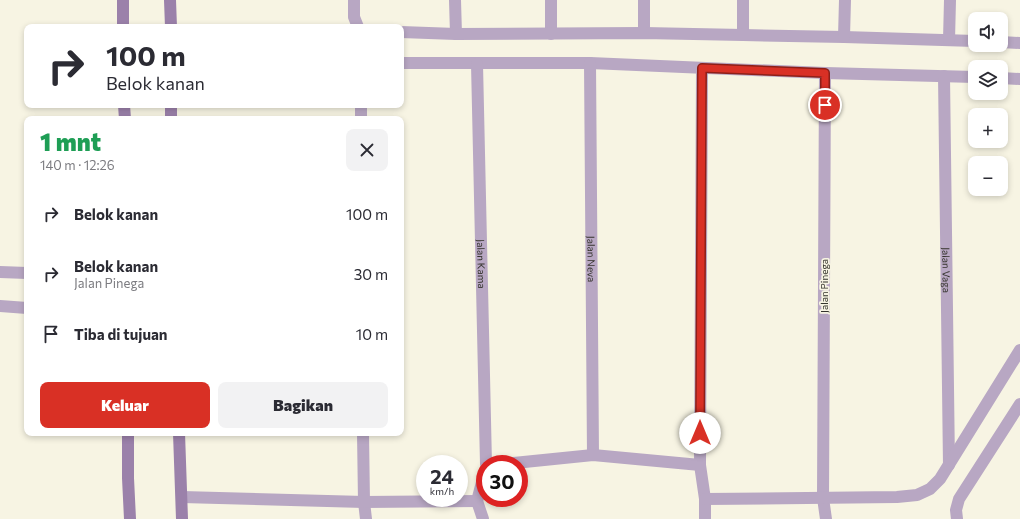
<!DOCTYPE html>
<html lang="id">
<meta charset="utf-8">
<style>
:root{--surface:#fff;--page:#f2f2f3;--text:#2b2b33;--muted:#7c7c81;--accent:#d93025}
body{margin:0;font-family:Commissioner,sans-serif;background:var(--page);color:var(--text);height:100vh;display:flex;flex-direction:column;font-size:15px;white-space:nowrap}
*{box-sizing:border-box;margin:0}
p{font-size:13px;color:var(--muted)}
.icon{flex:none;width:22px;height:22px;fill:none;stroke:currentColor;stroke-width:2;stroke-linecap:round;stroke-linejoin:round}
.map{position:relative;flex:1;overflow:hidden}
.sheet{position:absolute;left:24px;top:116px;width:380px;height:320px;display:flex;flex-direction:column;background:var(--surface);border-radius:8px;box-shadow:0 2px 6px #0003}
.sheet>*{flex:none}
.top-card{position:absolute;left:24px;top:24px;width:380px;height:84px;border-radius:8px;box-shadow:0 2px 6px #0003;background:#fff;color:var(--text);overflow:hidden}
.fabs{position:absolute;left:968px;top:12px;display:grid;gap:8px}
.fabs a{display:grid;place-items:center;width:40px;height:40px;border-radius:8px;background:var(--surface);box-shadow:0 2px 6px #0003;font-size:20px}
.speed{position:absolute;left:416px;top:455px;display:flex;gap:8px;font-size:20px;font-weight:700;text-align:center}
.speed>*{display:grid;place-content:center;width:52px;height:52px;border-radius:50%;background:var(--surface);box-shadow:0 2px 6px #0003;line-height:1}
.speed small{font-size:10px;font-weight:400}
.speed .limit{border:6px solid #d22;background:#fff;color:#111}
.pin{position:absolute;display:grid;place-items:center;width:34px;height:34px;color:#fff;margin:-17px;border:2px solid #fff;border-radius:50%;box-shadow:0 1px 4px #0007}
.me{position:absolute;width:44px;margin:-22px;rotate:0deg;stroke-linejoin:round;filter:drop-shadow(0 0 3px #0008)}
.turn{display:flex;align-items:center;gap:14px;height:84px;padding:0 16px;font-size:18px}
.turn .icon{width:52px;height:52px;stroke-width:2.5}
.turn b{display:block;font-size:28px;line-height:34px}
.round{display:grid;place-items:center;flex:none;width:42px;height:42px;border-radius:8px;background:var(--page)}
.headline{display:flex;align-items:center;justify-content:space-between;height:68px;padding:0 16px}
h1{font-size:24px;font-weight:800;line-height:30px;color:#1e9e55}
.action{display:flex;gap:8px;margin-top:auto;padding:8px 16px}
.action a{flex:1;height:46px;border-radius:8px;background:var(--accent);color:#fff;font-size:16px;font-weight:800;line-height:46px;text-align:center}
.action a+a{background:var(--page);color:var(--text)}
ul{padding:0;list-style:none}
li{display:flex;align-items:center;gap:12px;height:60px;padding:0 16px}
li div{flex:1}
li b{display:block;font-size:15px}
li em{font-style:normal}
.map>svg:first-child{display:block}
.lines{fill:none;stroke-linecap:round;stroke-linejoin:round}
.street{stroke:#b8a7c3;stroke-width:12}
.secondary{stroke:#9b81aa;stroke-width:12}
.route-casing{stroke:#8d1f18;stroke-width:10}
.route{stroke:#d93025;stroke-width:7}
.labels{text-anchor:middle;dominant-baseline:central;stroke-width:3.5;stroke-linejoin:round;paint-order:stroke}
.street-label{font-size:10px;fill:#34332c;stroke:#f7f4e3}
</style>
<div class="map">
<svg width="1020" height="519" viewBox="0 0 1020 519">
<rect width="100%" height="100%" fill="#f7f4e3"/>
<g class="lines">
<!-- street -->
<g class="street">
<path d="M354,0V17L358,27"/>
<path d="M455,0L456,34"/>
<path d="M551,0V34"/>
<path d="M644,0V33"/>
<path d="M743,0V35"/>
<path d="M401,32L456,34L644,33L743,35L844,37L975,41"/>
<path d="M844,37L845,0"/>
<path d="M949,40L950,0"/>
<path d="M1001,42L1020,43"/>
<path d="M401,63H590L825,73L975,77"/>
<path id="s1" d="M590,63L593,455"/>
<path id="s2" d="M477,64L486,464"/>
<path d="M702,68L700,465L705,499V519"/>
<path d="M825,73L823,498L826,519"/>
<path id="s3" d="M944,76L949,465"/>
<path d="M1001,78L1020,79"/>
<path d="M361,105V119"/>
<path d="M0,272L27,273"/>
<path d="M0,306L27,308"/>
<path d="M363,433L364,502L366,519"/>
<path d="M504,464L593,455L700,465"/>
<path d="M182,497L364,502L477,501"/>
<path d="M705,499L897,497L917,495L930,489L940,479L1020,350"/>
<path d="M477,501L485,471"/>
<path d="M477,501L483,519"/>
<path d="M957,519L956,510L959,499L1020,404"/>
</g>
<!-- secondary -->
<g class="secondary">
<path d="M123,0V27"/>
<path d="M170,0L171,27"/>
<path d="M124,105L125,119"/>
<path d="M171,105V119"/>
<path d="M128,433V478L130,519"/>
<path d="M179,433L182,519"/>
</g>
</g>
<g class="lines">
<defs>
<path id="route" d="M700,433L702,68L825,73V105"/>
</defs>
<!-- route casing -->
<use href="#route" class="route-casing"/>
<!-- route -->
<use href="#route" class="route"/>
</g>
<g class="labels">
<!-- street labels -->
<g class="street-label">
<text stroke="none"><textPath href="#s1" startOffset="196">Jalan Neva</textPath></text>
<text stroke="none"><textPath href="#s2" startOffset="200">Jalan Kama</textPath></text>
<text stroke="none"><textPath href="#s3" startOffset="194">Jalan Vaga</textPath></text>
<text transform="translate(824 286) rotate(-90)">Jalan Pinega</text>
</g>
</g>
</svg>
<div class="fabs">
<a><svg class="icon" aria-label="sound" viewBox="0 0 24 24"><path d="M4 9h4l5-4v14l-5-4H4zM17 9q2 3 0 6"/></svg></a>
<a><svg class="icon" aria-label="layers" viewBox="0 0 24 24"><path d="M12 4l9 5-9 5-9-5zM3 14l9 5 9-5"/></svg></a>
<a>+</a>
<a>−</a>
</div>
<div class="speed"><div>24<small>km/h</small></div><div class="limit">30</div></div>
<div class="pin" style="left:825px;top:105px;background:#d93025"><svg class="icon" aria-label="arrive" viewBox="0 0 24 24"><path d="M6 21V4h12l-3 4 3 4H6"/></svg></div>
<svg class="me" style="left:700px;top:433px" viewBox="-20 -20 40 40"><circle r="19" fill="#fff"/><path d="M0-13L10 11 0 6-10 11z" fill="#d93025"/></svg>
<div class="top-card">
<div class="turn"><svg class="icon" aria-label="right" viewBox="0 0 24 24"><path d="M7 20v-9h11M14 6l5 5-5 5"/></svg><div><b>100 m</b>Belok kanan</div></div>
</div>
<section class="sheet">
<div class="headline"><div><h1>1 mnt</h1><p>140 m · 12:26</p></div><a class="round"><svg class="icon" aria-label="close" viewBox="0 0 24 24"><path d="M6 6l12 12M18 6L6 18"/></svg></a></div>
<ul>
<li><svg class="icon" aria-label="right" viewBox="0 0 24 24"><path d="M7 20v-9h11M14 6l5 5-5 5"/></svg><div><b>Belok kanan</b></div><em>100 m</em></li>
<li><svg class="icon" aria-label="right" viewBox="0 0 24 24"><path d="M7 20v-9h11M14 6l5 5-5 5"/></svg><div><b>Belok kanan</b><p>Jalan Pinega</p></div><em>30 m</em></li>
<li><svg class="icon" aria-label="arrive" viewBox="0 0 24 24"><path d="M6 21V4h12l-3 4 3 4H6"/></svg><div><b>Tiba di tujuan</b></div><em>10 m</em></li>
</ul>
<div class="action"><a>Keluar</a><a>Bagikan</a></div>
</section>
</div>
